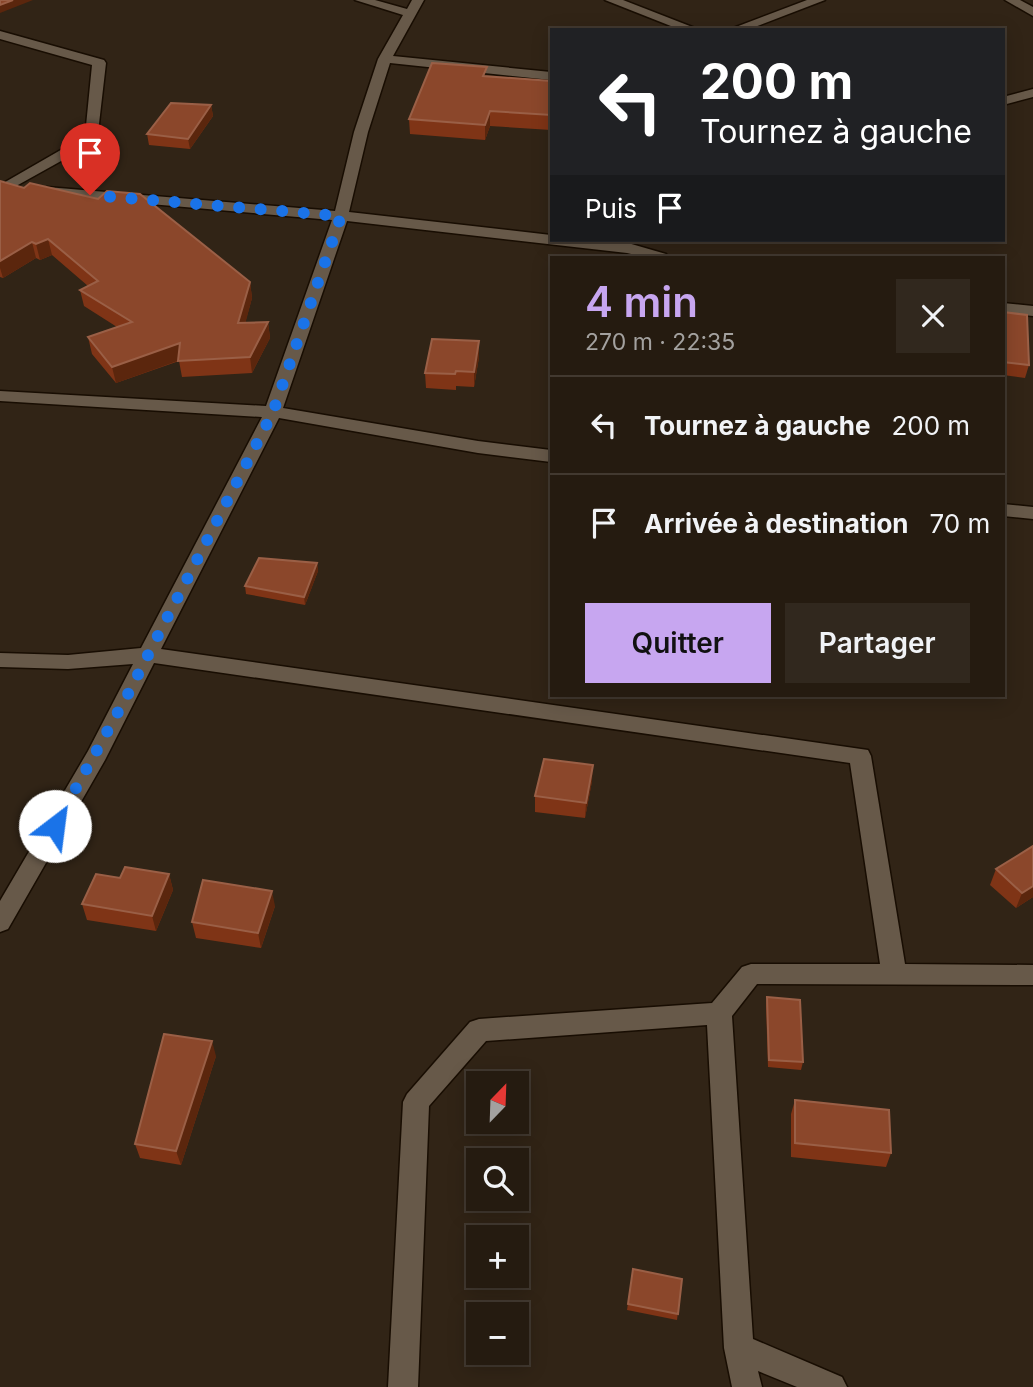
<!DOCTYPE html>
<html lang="fr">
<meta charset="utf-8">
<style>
:root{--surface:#251b10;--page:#31281e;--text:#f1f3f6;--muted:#a3a19f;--line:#423930;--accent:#c7a6f0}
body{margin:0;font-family:Inter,sans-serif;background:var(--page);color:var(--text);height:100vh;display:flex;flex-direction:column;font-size:26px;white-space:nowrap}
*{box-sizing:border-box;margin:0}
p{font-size:23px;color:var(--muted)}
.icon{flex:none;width:38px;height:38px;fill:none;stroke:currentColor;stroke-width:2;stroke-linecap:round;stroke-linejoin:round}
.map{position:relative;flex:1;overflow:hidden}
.drawer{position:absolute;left:550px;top:256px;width:455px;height:441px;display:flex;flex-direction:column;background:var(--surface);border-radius:0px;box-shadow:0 4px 18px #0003,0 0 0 2px var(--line)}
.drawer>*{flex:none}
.banner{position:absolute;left:550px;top:28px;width:455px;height:214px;border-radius:0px;box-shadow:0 4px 18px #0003,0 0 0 2px var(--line);background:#202124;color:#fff;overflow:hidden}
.needle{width:46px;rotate:23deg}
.tools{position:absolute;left:466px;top:1071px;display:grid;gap:14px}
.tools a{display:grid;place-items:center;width:63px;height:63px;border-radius:0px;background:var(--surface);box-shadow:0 4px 18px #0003,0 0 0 2px var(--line);font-size:35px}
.pin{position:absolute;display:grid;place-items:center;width:60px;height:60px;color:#fff;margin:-72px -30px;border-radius:50% 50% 50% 0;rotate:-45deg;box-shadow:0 0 7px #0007}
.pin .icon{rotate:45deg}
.me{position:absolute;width:77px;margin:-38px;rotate:30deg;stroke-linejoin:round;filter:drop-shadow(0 0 5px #0008)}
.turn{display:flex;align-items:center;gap:24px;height:147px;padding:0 35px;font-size:32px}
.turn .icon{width:91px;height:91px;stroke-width:2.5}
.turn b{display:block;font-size:49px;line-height:60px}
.then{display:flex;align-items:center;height:66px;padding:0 35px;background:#0003;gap:14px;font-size:26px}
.round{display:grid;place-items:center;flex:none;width:74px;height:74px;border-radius:0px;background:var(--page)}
.overview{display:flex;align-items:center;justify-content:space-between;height:119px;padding:0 35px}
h1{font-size:42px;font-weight:600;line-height:52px;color:var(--accent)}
.cta{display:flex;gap:14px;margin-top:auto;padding:14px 35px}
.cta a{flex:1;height:80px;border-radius:0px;background:var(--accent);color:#111;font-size:28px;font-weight:600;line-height:80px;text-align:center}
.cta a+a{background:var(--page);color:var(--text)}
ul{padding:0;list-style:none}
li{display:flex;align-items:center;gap:21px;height:98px;padding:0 35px;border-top:2px solid var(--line)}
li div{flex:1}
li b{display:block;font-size:26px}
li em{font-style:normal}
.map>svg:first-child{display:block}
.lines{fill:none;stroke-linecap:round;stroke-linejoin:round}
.minor-casing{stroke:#180d02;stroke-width:3}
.minor{fill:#675949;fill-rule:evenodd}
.wall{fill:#7f3416}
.shaded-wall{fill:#5b260d}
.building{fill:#8b472b;stroke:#9a5f46;stroke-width:2}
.route{stroke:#1a73e8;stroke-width:12;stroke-dasharray:0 21.6}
</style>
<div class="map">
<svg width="1033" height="1387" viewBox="0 0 1033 1387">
<rect width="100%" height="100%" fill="#312416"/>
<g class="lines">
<defs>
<g id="minor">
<path d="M355,0H375L407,9L412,0H424L393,56L551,72V80L390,63L368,132L349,212L551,235V240L628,243L666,254L668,257H644L627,253L347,221L283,408L478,441L551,450V462L478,453L279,418L161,649L868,750L871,756L905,964L1033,965V985L757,984L732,1016L753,1339L842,1377L847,1387H797L758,1371L762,1387H732L724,1348L707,1025L486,1041L429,1106L418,1387H388L403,1102L407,1094L470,1022L479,1019L712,1003L742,967L751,964H880L850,763L154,663L105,760L8,929L0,932V901L88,751L133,664L68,669L0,667V653L68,655L141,648L262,417L0,401V391L266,406L332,220L47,195L40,191L47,187L335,211L354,132L378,59L403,15Z"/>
<path d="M605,0H623L700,30H681Z"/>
<path d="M807,0H825L747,30H728Z"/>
<path d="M1005,0H1020L1033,7V16Z"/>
<path d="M0,31L104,60L106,63L97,141L0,195V185L85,136L92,65L0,39Z"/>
<path d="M1033,89V97L1003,105V97Z"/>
<path d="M1003,303L1033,306V316L1003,313Z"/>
<path d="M1003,504L1033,507V519L1003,516Z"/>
</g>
</defs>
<!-- minor casing -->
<use href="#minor" class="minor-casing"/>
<!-- minor -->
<use href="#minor" class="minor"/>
</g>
<!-- wall -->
<g class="wall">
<path d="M487,77L551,81V130L490,126L485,140L410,134L409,119Z"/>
<path d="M211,105L213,116L190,149L149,145L147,134Z"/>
<path d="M0,181L250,282L252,298L245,323L268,322L270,338L252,373L182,377L179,361L116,383L92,354L88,337L117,327L84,306L80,290L88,286L52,255L40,260L36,258L3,278L0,277Z"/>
<path d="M1003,312L1029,365L1025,378L1003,375Z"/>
<path d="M479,357L474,387L456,386V390L426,388L425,373Z"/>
<path d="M317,563L318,571L305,605L246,594L245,586Z"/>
<path d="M592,781L585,818L535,812V796Z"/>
<path d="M1033,846V897L1016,908L990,885L996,869Z"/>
<path d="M169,874L173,890L156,931L87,920L82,904L120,878Z"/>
<path d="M275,906L261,948L196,938L192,922Z"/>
<path d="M767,997L803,1062L801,1070L768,1067L766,1005Z"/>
<path d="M216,1056L181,1165L140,1158L135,1144Z"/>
<path d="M795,1100L891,1153L886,1167L791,1157V1114Z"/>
<path d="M633,1269L682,1279L677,1320L627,1310Z"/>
</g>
<!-- shaded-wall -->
<g class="shaded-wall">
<path d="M13,0H33L0,13V5Z"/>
<path d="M211,105L213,116L190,149L188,139Z"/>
<path d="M490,111V126L485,140V125Z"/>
<path d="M48,239L52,255L40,260L36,244Z"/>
<path d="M32,242L36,258L3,278L0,268V261Z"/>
<path d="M250,282L252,298L241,340L238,323Z"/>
<path d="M268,322L270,338L252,373L250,357Z"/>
<path d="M479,341V357L474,387V372Z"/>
<path d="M180,343L183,359L116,383L112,367Z"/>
<path d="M317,563L318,571L305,605L304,597Z"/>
<path d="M593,765L592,781L585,818L586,803Z"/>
<path d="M169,874L173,890L156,931L152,916Z"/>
<path d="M1033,886V897L1016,908L1022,893Z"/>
<path d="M272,891L275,906L261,948L258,933Z"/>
<path d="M212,1041L216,1056L181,1165L176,1151Z"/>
</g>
<!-- building -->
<g class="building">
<path d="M0,0H13L0,5Z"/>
<path d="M432,63L487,67L483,76L551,81V115L490,111L485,125L409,119Z"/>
<path d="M171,103L211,105L188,139L147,134Z"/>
<path d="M0,181L24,188L30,183L98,199L107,191L140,194L250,282L238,323L268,322L250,357L178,361L180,343L112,367L88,337L132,322L80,290L98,281L48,239L36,244L32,242L0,261Z"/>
<path d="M1003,312L1027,315L1029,365L1003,362Z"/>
<path d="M432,339L479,341L474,372L456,371L455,374L425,373Z"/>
<path d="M259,558L317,563L304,597L245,586Z"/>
<path d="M544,759L593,765L586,803L535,796Z"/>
<path d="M1033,846V886L1022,893L996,869Z"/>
<path d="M125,867L169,874L152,916L82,904L96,874L120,878Z"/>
<path d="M203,880L272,891L258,933L192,922Z"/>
<path d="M767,997L800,1000L803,1062L769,1060Z"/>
<path d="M164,1034L212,1041L176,1151L135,1144Z"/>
<path d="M795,1100L889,1110L891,1153L795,1143Z"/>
<path d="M633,1269L682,1279L678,1314L628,1304Z"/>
</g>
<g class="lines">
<!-- route -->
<path class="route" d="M55,826L128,694L273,412L341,216L90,195"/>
</g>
</svg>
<div class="tools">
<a><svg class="needle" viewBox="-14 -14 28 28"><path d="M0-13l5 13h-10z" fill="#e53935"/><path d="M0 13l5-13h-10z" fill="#a3a19f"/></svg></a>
<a><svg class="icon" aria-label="search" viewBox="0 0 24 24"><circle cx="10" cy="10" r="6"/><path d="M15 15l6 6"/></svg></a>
<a>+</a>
<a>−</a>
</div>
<div class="pin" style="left:90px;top:195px;background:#d93025"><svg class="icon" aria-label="arrive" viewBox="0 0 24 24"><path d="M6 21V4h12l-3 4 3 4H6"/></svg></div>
<svg class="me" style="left:55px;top:826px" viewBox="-20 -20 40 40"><circle r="19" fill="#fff"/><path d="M0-13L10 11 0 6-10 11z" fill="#1a73e8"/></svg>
<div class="banner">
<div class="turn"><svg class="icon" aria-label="left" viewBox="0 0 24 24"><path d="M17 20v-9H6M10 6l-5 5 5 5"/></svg><div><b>200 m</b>Tournez à gauche</div></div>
<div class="then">Puis<svg class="icon" aria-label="arrive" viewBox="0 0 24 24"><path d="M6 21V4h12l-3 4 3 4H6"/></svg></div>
</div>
<section class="drawer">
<div class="overview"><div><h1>4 min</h1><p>270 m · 22:35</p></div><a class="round"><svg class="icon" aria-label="close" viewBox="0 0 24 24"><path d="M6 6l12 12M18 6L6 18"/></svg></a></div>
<ul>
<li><svg class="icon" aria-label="left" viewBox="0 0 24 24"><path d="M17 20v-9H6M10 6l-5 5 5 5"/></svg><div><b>Tournez à gauche</b></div><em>200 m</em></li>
<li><svg class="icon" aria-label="arrive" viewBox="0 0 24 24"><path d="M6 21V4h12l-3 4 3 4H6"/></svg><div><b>Arrivée à destination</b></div><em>70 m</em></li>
</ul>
<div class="cta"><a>Quitter</a><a>Partager</a></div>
</section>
</div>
